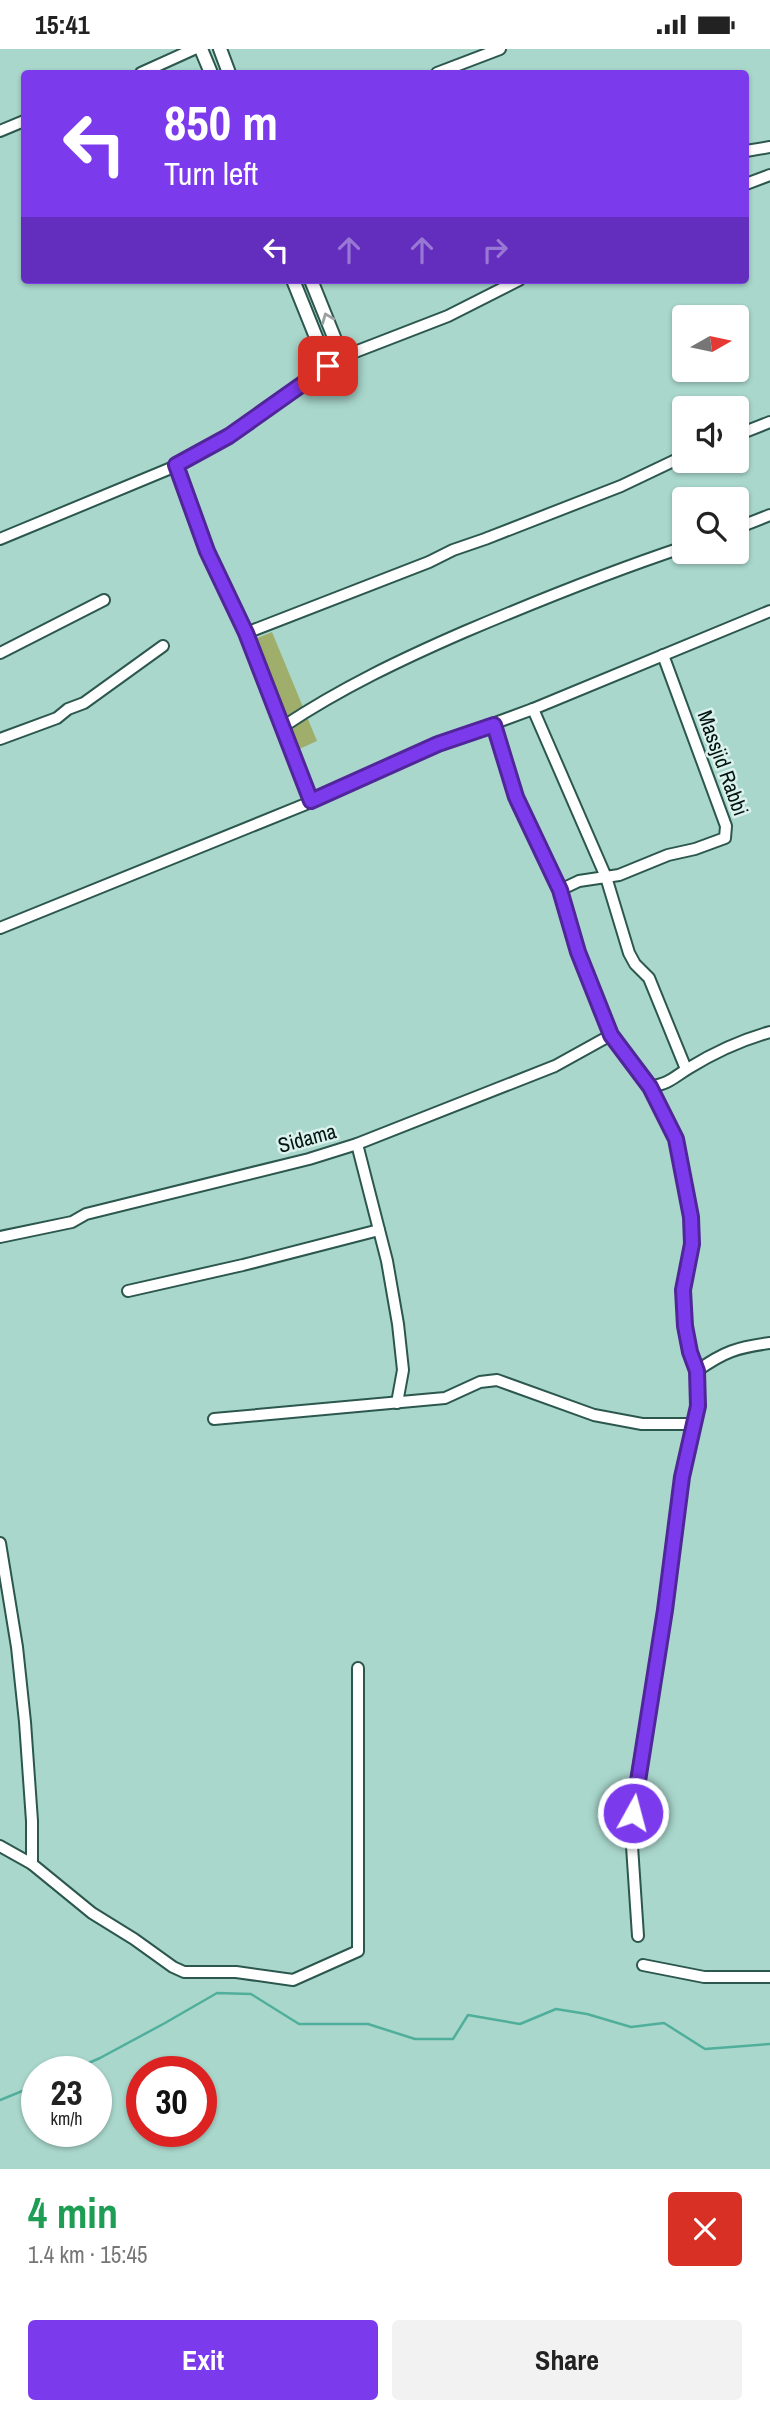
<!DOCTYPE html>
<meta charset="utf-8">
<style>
:root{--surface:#fff;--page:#f2f2f2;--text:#222;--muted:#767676;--accent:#7c3aed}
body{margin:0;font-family:"Archivo Narrow",sans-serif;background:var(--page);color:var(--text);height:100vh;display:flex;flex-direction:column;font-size:26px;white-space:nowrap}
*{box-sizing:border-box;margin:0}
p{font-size:23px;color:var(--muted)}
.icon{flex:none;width:38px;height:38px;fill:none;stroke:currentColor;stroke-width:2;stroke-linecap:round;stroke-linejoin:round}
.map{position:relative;height:2120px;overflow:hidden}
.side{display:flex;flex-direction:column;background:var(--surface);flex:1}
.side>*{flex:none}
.top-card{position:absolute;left:21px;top:21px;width:728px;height:214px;border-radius:7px;box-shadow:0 2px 5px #0004;background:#7c3aed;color:#fff;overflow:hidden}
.needle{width:46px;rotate:81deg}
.tools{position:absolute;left:672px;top:256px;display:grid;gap:14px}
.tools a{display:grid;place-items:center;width:77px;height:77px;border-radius:7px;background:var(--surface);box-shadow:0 2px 5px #0004;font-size:35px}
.speed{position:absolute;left:21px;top:2007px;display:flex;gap:14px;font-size:35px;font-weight:700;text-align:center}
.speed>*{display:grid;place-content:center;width:91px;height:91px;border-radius:50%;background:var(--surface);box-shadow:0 2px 5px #0004;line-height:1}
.speed small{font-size:18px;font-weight:400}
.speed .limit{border:10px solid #d22;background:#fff;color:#111}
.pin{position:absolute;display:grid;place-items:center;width:60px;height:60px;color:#fff;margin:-30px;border-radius:14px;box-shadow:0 4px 10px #0006}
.me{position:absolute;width:77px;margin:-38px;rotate:7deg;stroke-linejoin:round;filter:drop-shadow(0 0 5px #0008)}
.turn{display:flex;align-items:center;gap:24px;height:147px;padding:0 28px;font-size:32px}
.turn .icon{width:91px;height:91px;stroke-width:2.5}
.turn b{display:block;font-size:49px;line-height:60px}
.lanes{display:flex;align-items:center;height:66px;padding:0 28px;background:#0003;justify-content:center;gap:35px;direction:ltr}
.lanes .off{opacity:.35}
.round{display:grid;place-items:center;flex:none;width:74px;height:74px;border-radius:7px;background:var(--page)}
.head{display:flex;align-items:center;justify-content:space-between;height:119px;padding:0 28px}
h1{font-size:42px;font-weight:800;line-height:52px;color:#1e9e55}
.action{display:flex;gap:14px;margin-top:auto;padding:14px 28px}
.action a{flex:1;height:80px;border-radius:7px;background:var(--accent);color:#fff;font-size:28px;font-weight:800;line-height:80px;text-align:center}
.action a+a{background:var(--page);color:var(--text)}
.status{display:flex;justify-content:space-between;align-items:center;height:49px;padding:0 35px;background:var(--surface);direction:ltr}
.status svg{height:19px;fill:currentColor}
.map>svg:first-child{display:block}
.green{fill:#a0ae6c}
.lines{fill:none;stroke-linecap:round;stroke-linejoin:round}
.stream{stroke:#50af9b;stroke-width:2.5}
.minor-casing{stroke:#2c574e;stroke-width:14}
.tertiary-casing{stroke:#2c574e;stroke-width:16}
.minor{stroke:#fff;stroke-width:10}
.tertiary{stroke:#fff;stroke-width:12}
.oneway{stroke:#9ba1a0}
.route-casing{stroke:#51269a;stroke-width:18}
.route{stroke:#7c3aed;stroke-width:12}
.labels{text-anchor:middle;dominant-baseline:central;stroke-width:5;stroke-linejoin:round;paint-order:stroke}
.street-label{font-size:21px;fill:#041511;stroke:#dbf2ec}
</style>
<div class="status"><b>15:41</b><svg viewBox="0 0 49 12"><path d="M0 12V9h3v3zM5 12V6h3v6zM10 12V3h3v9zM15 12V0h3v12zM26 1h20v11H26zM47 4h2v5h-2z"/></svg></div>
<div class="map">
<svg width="770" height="2120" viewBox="0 0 770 2120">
<rect width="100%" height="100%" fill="#a9d7cc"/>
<!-- green -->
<path class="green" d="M272,583L317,692L297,701L253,591Z"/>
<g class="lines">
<!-- stream -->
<g class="stream">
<path d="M68,2023L100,2009L165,1974L217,1944L251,1945L299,1975H368L415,1990H453L468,1966L520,1975L556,1960L587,1965L631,1978L664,1974L705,2000L770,1995"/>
<path d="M0,2051L37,2036"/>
</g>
<defs>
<g id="minor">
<path d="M141,24L194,0"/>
<path d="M437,24L500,0"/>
<path d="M0,82L24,72"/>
<path d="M746,102L770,98"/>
<path d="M746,135L770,126"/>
<path d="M737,386L770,373"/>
<path d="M176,417L207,502L246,584L284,677L311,753"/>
<path d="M737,479L770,466"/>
<path d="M0,490L176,417L229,388L342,308L448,267L519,231"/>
<path d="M246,584L429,513L453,501L485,490L621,437L684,407"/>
<path d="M0,604L104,551"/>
<path d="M533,660L606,828L629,904L635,915L649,929L686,1020"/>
<path d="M494,675L516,748L560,841L578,903L611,986L650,1038L676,1090L691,1168L692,1195L683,1241L685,1277L690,1303L697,1322L698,1357L683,1428L665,1561L634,1746L631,1782L638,1887"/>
<path d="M284,677C341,639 402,610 464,583C537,552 609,523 684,498"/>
<path d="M0,690L57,669L68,660L84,654L163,597"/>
<path d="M560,841L579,832L619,826L668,806L695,800L725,789L726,777L663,606"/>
<path d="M0,879L311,753L438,695L533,660L770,562"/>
<path d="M650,1038C672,1033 671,1030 689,1019C715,1003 741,991 770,983"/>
<path d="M357,1095L387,1212L398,1275L403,1321L397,1354"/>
<path d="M0,1188L72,1173L86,1165L309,1110L357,1095L555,1017L611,986"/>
<path d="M128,1242L243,1216L379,1181"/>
<path d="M697,1322C723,1303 738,1298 770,1294"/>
<path d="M214,1370L445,1349L480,1333L497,1331L594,1366L642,1375H695"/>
<path d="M0,1494L17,1598L25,1673L32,1772V1815L92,1864L134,1890L173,1918L184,1923H236L293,1931L358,1902V1619"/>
<path d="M0,1797L32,1815"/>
<path d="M643,1916L704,1928H770"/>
</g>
<g id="tertiary">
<path d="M201,0L211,24"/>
<path d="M220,0L229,24"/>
<path d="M293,231L328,318"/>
<path d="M311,231L342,308"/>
</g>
</defs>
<!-- minor casing -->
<use href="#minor" class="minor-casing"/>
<!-- tertiary casing -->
<use href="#tertiary" class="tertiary-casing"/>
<!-- minor -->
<use href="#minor" class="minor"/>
<!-- tertiary -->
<use href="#tertiary" class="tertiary"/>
</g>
<!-- one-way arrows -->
<defs><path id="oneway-chevron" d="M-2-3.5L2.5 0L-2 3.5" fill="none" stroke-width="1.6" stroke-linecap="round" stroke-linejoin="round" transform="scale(1.75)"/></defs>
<use class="oneway" href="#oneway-chevron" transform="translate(327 269) rotate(-112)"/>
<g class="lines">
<defs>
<path id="route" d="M328,317L229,387L176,416L207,502L246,584L311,752L438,695L494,676L516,748L560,841L578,903L611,986L650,1038L676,1090L691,1168L692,1195L683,1241L685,1277L690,1303L697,1322L698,1357L682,1428L665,1561L633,1764"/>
</defs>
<!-- route casing -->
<use href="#route" class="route-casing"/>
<!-- route -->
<use href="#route" class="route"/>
</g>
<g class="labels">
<!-- street labels -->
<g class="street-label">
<text transform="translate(723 714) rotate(70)">Massjid Rabbi</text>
<text transform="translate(307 1089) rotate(-15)">Sidama</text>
</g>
</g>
</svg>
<div class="tools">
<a><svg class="needle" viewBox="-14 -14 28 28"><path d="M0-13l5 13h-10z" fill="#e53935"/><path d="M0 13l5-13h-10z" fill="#767676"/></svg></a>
<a><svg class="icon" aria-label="sound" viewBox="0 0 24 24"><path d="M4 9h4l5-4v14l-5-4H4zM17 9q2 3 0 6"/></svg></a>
<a><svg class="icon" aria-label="search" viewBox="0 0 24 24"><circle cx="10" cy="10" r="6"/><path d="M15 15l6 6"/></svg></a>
</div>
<div class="speed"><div>23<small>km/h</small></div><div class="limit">30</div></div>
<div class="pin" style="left:328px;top:317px;background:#d93025"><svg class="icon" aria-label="arrive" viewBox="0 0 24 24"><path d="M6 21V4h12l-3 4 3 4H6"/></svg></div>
<svg class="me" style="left:633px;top:1764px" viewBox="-20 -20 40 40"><circle r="17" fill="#7c3aed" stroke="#fff" stroke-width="3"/><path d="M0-11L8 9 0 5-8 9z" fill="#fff"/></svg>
<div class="top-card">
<div class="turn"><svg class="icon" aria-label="left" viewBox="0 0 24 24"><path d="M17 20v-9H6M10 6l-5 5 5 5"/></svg><div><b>850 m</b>Turn left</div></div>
<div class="lanes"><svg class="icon" aria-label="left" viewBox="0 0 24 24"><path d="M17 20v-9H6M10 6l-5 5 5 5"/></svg><svg class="icon off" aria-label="ahead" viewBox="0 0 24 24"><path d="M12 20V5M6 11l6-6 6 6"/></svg><svg class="icon off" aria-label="ahead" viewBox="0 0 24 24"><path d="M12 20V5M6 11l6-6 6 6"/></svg><svg class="icon off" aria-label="right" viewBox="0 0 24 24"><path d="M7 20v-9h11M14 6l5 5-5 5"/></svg></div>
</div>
</div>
<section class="side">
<div class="head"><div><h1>4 min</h1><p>1.4 km · 15:45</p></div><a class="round" style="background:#d93025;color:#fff"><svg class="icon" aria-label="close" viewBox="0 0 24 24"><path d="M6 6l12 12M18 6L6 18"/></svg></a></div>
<div class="action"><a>Exit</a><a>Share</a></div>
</section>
